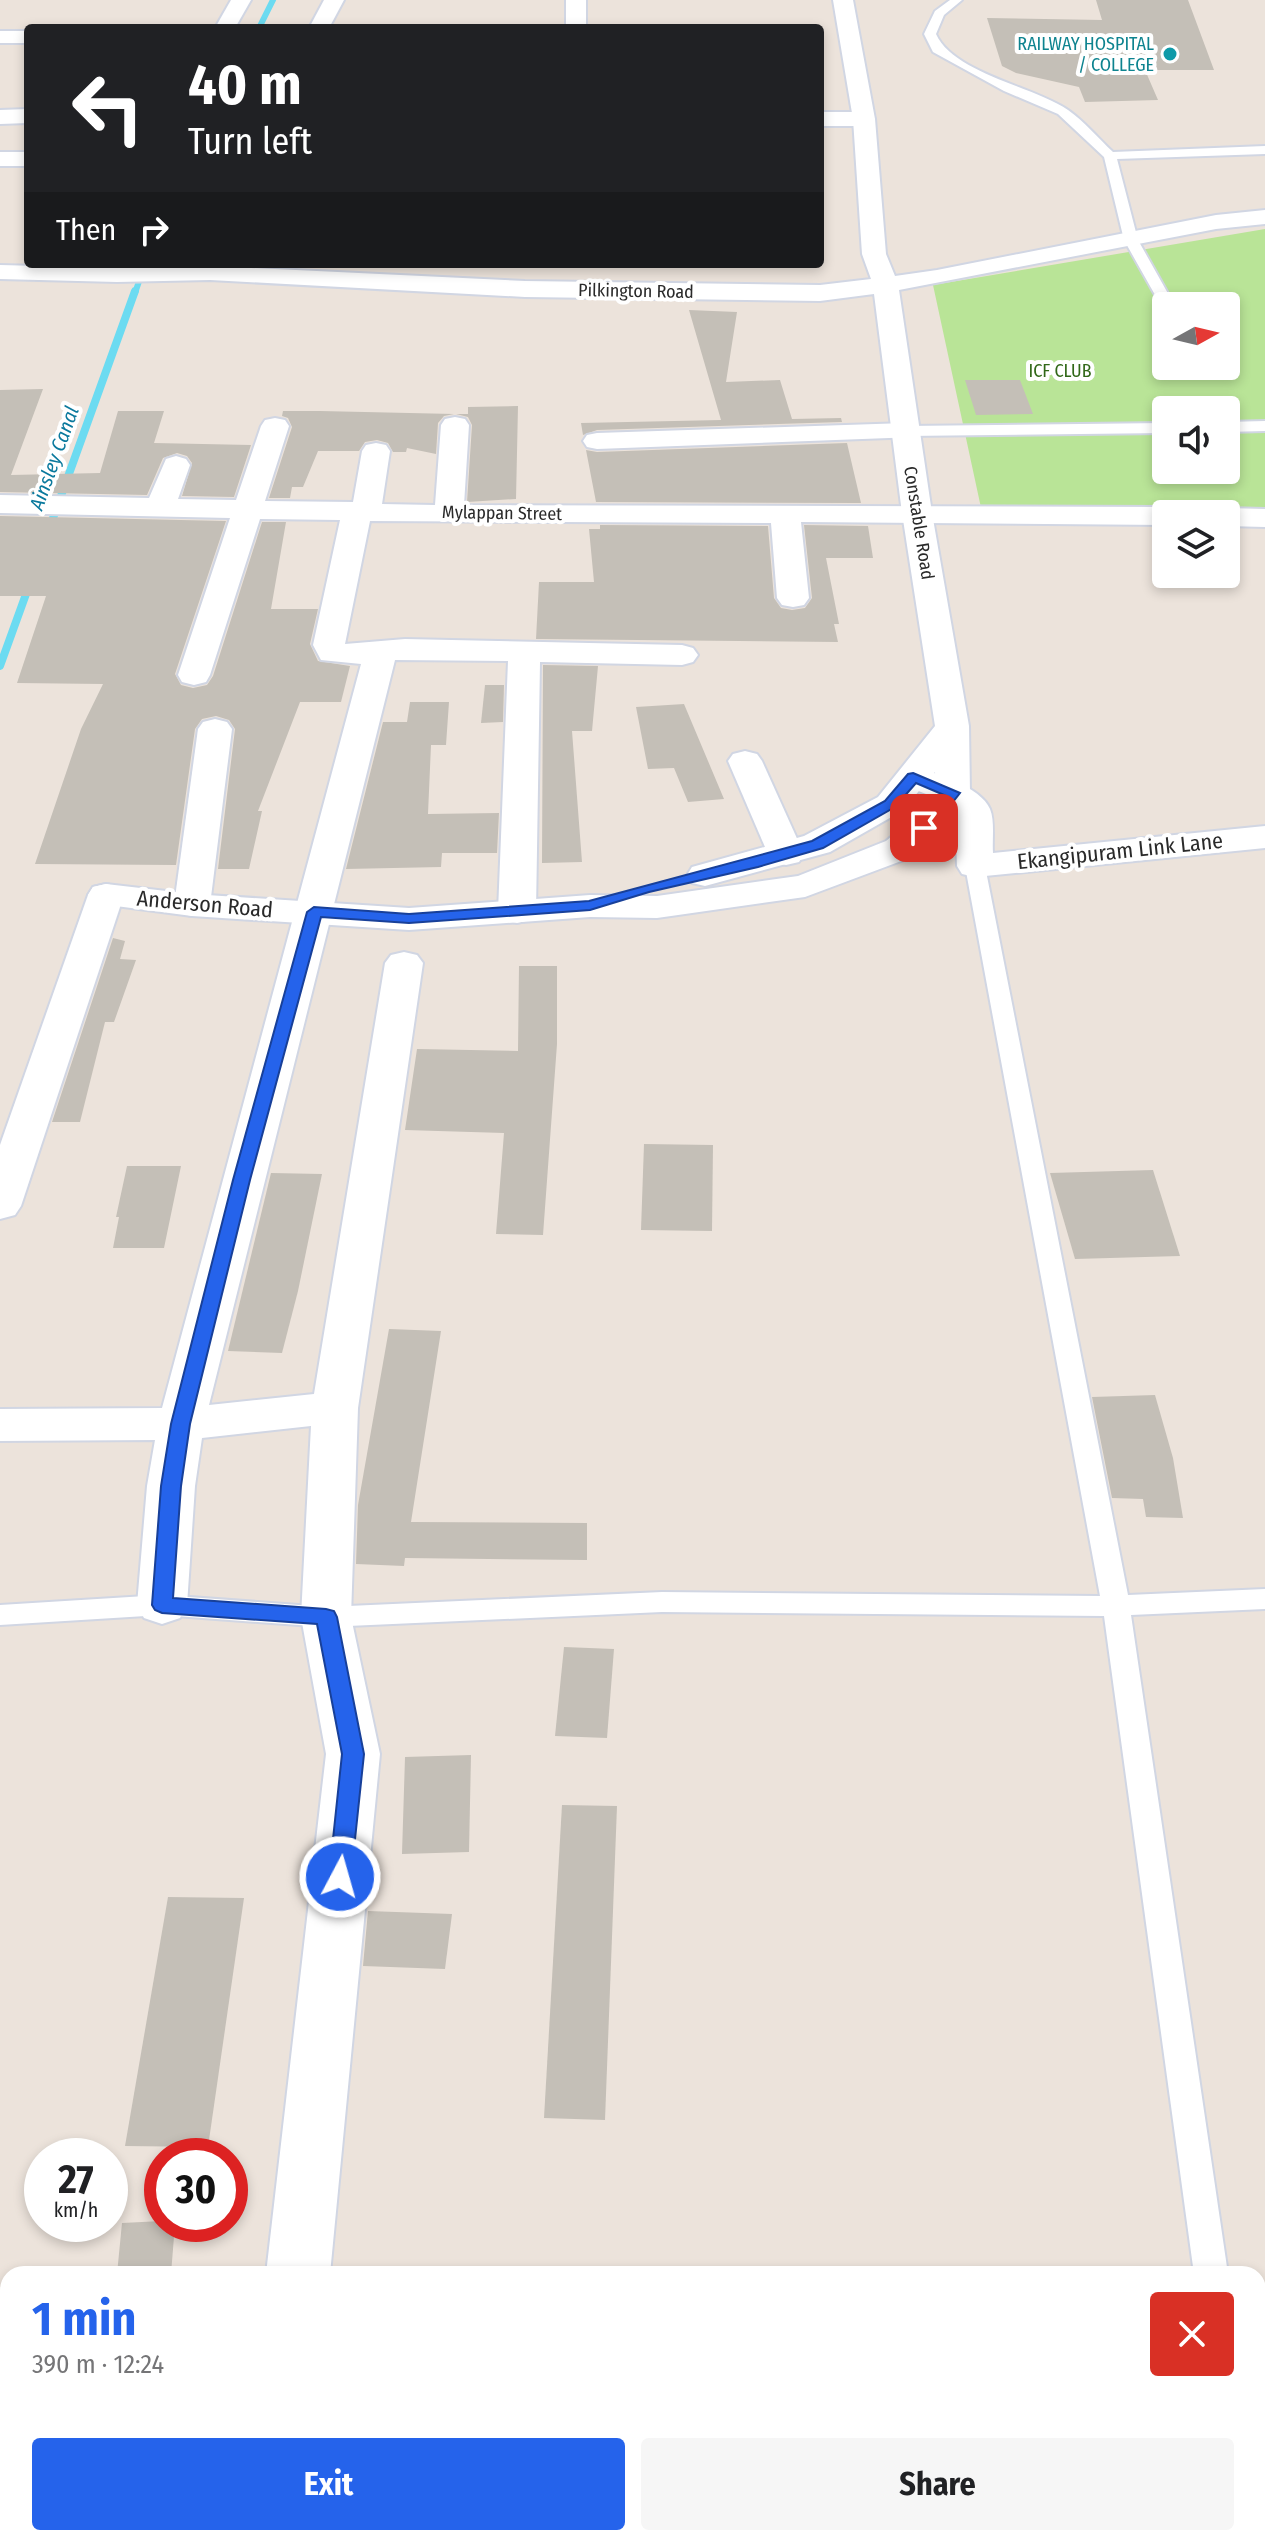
<!DOCTYPE html>
<meta charset="utf-8">
<style>
:root{--surface:#fff;--page:#f6f6f6;--text:#202124;--muted:#757577;--accent:#2563eb}
body{margin:0;font-family:"Fira Sans Condensed",sans-serif;background:var(--page);color:var(--text);height:100vh;display:flex;flex-direction:column;font-size:30px;white-space:nowrap}
*{box-sizing:border-box;margin:0}
p{font-size:26px;color:var(--muted)}
.icon{flex:none;width:44px;height:44px;fill:none;stroke:currentColor;stroke-width:2;stroke-linecap:round;stroke-linejoin:round}
.map{position:relative;flex:1;overflow:hidden}
.details{position:absolute;left:0px;top:2266px;width:1266px;height:280px;display:flex;flex-direction:column;background:var(--surface);border-radius:24px 24px 0 0;box-shadow:0 4px 12px #0003}
.details>*{flex:none}
.guide{position:absolute;left:24px;top:24px;width:800px;height:244px;border-radius:8px;box-shadow:0 4px 12px #0003;background:#202124;color:#fff;overflow:hidden}
.needle{width:52px;rotate:82deg}
.buttons{position:absolute;left:1152px;top:292px;display:grid;gap:16px}
.buttons a{display:grid;place-items:center;width:88px;height:88px;border-radius:8px;background:var(--surface);box-shadow:0 4px 12px #0003;font-size:40px}
.speed{position:absolute;left:24px;top:2138px;display:flex;gap:16px;font-size:40px;font-weight:700;text-align:center}
.speed>*{display:grid;place-content:center;width:104px;height:104px;border-radius:50%;background:var(--surface);box-shadow:0 4px 12px #0003;line-height:1}
.speed small{font-size:20px;font-weight:400}
.speed .limit{border:12px solid #d22;background:#fff;color:#111}
.pin{position:absolute;display:grid;place-items:center;width:68px;height:68px;color:#fff;margin:-34px;border-radius:16px;box-shadow:0 4px 12px #0006}
.me{position:absolute;width:88px;margin:-44px;rotate:6deg;stroke-linejoin:round;filter:drop-shadow(0 0 6px #0008)}
.turn{display:flex;align-items:center;gap:28px;height:168px;padding:0 32px;font-size:36px}
.turn .icon{width:104px;height:104px;stroke-width:2.5}
.turn b{display:block;font-size:56px;line-height:68px}
.then{display:flex;align-items:center;height:76px;padding:0 32px;background:#0003;gap:16px;font-size:30px}
.round{display:grid;place-items:center;flex:none;width:84px;height:84px;border-radius:8px;background:var(--page)}
.headline{display:flex;align-items:center;justify-content:space-between;height:136px;padding:0 32px}
h1{font-size:48px;font-weight:700;line-height:60px;color:var(--accent)}
.cta{display:flex;gap:16px;margin-top:auto;padding:16px 32px}
.cta a{flex:1;height:92px;border-radius:8px;background:var(--accent);color:#fff;font-size:32px;font-weight:700;line-height:92px;text-align:center}
.cta a+a{background:var(--page);color:var(--text)}
.map>svg:first-child{display:block}
.green{fill:#b9e497;fill-rule:evenodd}
.lines{fill:none;stroke-linecap:round;stroke-linejoin:round}
.stream-far1{stroke:#6cdbf1;stroke-width:6}
.stream{stroke:#6cdbf1;stroke-width:8}
.building{fill:#c4bfb7}
.service-casing{stroke:#d1d6e3;stroke-width:4}
.minor-casing{stroke:#d1d6e3;stroke-width:4}
.tertiary-casing{stroke:#d1d6e3;stroke-width:4}
.service{fill:#fff;fill-rule:evenodd}
.minor{fill:#fff;fill-rule:evenodd}
.tertiary{fill:#fff;fill-rule:evenodd}
.route{fill:#2563eb;stroke:#184099;stroke-width:2}
.culture-dot{fill:#0f9aa8;stroke:#fff;stroke-width:3}
.labels{text-anchor:middle;dominant-baseline:central;stroke-width:8;stroke-linejoin:round;paint-order:stroke}
.far-culture-label{font-size:18px;fill:#0d838f;stroke:#fff;text-anchor:end}
.far-street-label{font-size:18px;fill:#2a2a2a;stroke:#fff}
.far-park-label{font-size:18px;fill:#316818;stroke:#fff}
.far-water-label{font-size:20px;font-style:italic;fill:#0a799d;stroke:#fff}
.street-label{font-size:22px;fill:#2a2a2a;stroke:#fff}
</style>
<div class="map">
<svg width="1265" height="2546" viewBox="0 0 1265 2546">
<rect width="100%" height="100%" fill="#ece3db"/>
<!-- green -->
<path class="green" d="M1265,229V516L1166,514L983,517L933,285ZM1166,306H1226V366H1166ZM1166,410H1226V470H1166Z"/>
<g class="lines">
<!-- stream-far1 -->
<g class="stream-far1">
<path d="M259,28L273,0"/>
<path d="M135,293L145,264"/>
</g>
<!-- stream -->
<g class="stream">
<path d="M48,532L135,291"/>
<path d="M0,666L30,583"/>
</g>
</g>
<!-- building -->
<g class="building">
<path d="M1096,0H1188L1214,70H1145L1158,100L1085,102L1079,87L1016,73L1002,66L987,18L1102,20Z"/>
<path d="M689,310L737,312L726,382L780,380L792,419L841,418L842,422L597,430L583,435L581,423L721,420Z"/>
<path d="M965,380H1020L1033,414L976,415Z"/>
<path d="M43,389L11,475L100,473L118,411H164L154,443L251,445L234,497L182,496L192,463L187,456L177,453L163,458L147,495L0,492V390Z"/>
<path d="M518,406L516,499L467,502L472,425L468,417L456,414H468V407Z"/>
<path d="M283,411H320L454,414L444,416L438,423L436,454L407,448L406,452H393L388,443L377,440L365,442L359,451H318L303,487H292L290,498H269L292,427L288,418L282,416Z"/>
<path d="M847,443L861,503L596,502L586,450L597,452Z"/>
<path d="M0,516L226,521L175,674L181,685L193,688L207,685L213,676L262,522H286L271,609H318L310,644L318,661L350,666L341,702H300L258,811H262L249,869H218L235,729L229,720L216,716L202,719L195,729L176,865L35,864L81,729L103,684L17,683L46,596H0Z"/>
<path d="M600,525L768,526L774,598L781,608L792,610L805,608L812,598L804,525L868,526L873,558H826L839,624H834L838,642L536,639L539,582H594L589,529H600Z"/>
<path d="M543,665L598,666L592,731H572L582,862L542,863Z"/>
<path d="M485,685H504L503,722L481,723Z"/>
<path d="M410,702H449L446,745H431L428,814L499,813L497,853H442L441,867L346,869L383,722H407Z"/>
<path d="M684,704L724,799L688,802L674,768L648,769L636,707Z"/>
<path d="M113,938L125,941L120,959L136,960L114,1022H105L80,1122H52Z"/>
<path d="M519,966H557V1044L543,1235L496,1234L504,1133L405,1130L417,1049L518,1051Z"/>
<path d="M644,1144L713,1145L712,1231L641,1230Z"/>
<path d="M127,1166H181L164,1248H113L119,1217H116Z"/>
<path d="M1153,1170L1180,1256L1075,1259L1050,1173Z"/>
<path d="M271,1173L322,1174L298,1291L282,1353L228,1351Z"/>
<path d="M389,1329L441,1331L411,1522L587,1523V1560L405,1558L404,1566L356,1564L358,1505Z"/>
<path d="M1155,1395L1173,1458L1183,1518L1146,1517L1143,1499L1112,1498L1092,1397Z"/>
<path d="M564,1647L614,1649L607,1738L555,1736Z"/>
<path d="M471,1755L469,1852L402,1854L405,1757Z"/>
<path d="M562,1805L617,1806L605,2120L544,2118Z"/>
<path d="M168,1897L244,1898L208,2147L125,2146Z"/>
<path d="M368,1911L452,1914L445,1969L363,1966Z"/>
<path d="M162,2221V2224H175L171,2274H117L122,2223Z"/>
</g>
<g class="lines">
<defs>
<g id="service">
<path d="M950,0H962L944,15L936,34C953,73 1035,87 1068,110C1084,121 1098,138 1113,152L1265,146V154L1117,159L1138,240L1175,306L1163,309L1124,240L1104,157L1058,114L1004,91L933,52L924,34L935,11Z"/>
<path d="M1265,421V431L1226,432V422Z"/>
<path d="M1166,423V433L906,436L898,431L906,426Z"/>
<path d="M975,860L985,866L1128,1595L1265,1589V1609L1131,1615L1228,2274H1194L1104,1616L662,1612L326,1627L162,1615L0,1625V1605L162,1595L326,1607L662,1592L1100,1596L965,866Z"/>
<path d="M1215,2538H1253L1254,2546H1216Z"/>
</g>
<g id="minor">
<path d="M231,0H251L235,28H215Z"/>
<path d="M324,0H344L329,28H309Z"/>
<rect x="566" y="0" width="20" height="28"/>
<rect x="0" y="31" width="28" height="12"/>
<path d="M28,109V123L0,124V110Z"/>
<path d="M820,112H864L875,119L864,126H820Z"/>
<rect x="0" y="152" width="28" height="14"/>
<path d="M455,417L465,419L469,425L464,505L1166,507L1176,510L1179,514H1166V525L801,522L809,598L804,605L793,607L782,605L777,598L771,523L370,521L345,644L405,639L682,645L693,648L698,655L693,662L682,665L540,662L536,912L530,920L517,923L504,920L498,912L508,661L395,660L209,1405L314,1394L385,963L391,955L404,952L417,955L423,963L358,1408L351,1617L380,1754L330,2274H266L326,1754L301,1617L311,1426L202,1438L195,1486L187,1605L180,1618L162,1624L144,1618L137,1605L147,1486L155,1440L0,1441V1409L162,1408L361,664L321,660L313,645L340,520L260,519L210,675L206,682L194,685L182,682L178,675L230,518L0,513V495L149,498L166,459L176,456L186,459L190,465L178,499L236,500L261,426L265,420L275,418L285,420L289,426L265,501L353,502L362,451L366,445L376,443L386,445L390,451L382,504L435,505L441,425L445,419Z"/>
<path d="M906,423L916,425L920,431L916,437L597,449L587,447L583,441L587,435L597,433Z"/>
<path d="M1226,508L1265,509V527L1226,526V514H1213Z"/>
<path d="M215,719L227,722L232,729L210,905L205,913L192,916L179,913L174,905L198,729L203,722Z"/>
<path d="M745,751L757,754L762,761L804,854L799,862L786,865L773,862L768,854L728,761L733,754Z"/>
<path d="M913,767C934,772 981,787 990,809C995,821 992,840 993,853L1265,826V848L975,877L962,874L957,866L955,813L941,800L901,784L896,777L901,770Z"/>
<path d="M106,884L119,887L124,895L21,1206L15,1215L0,1219V1145L88,895L93,887Z"/>
<path d="M236,2538H304L303,2546H235Z"/>
</g>
<path id="tertiary" d="M833,0H853L875,119L886,254L895,276L937,270L1216,215L1265,210V224L1216,229L899,290L932,513L969,726L970,793L937,836L912,857L805,897L657,918L590,917L409,930L192,916L93,903L88,895L93,887L106,884L192,894L409,908L590,895L657,896L798,876L886,841L911,820L936,792L935,772L902,811L830,852L705,886L692,883L687,875L692,867L804,836L878,797L935,726L902,513L874,294L820,301L525,297L210,280L117,282L0,279V265L117,268L210,266L525,281L820,285L871,279L862,254L853,119Z"/>
</defs>
<!-- service casing -->
<use href="#service" class="service-casing"/>
<!-- minor casing -->
<use href="#minor" class="minor-casing"/>
<!-- tertiary casing -->
<use href="#tertiary" class="tertiary-casing"/>
<!-- service -->
<use href="#service" class="service"/>
<!-- minor -->
<use href="#minor" class="minor"/>
<!-- tertiary -->
<use href="#tertiary" class="tertiary"/>
</g>
<!-- route -->
<path class="route" d="M913,773L960,793L930,831L924,832L917,828L944,795L916,783L895,807L823,848L758,867L649,892L590,910L409,923L321,917L250,1180L190,1424L181,1486L173,1598L326,1609L334,1611L337,1617L364,1754L351,1877L348,1883L340,1886L332,1883L329,1877L342,1754L317,1624L162,1613L155,1610L152,1605L161,1486L171,1424L233,1180L307,912L314,907L409,914L589,901L812,841L885,801L908,774Z"/>
<!-- markers -->
<circle class="culture-dot" cx="1170" cy="54" r="8"/>
<g class="labels">
<!-- far-culture labels -->
<g class="far-culture-label">
<text x="1154" y="44">RAILWAY HOSPITAL<tspan x="1154" dy="21">/ COLLEGE</tspan></text>
</g>
<!-- far-street labels -->
<g class="far-street-label">
<text transform="translate(636 291) rotate(1)">Pilkington Road</text>
<text transform="translate(502 513) rotate(1)">Mylappan Street</text>
<text transform="translate(919 523) rotate(81)">Constable Road</text>
</g>
<!-- far-park labels -->
<g class="far-park-label">
<text x="1060" y="371">ICF CLUB</text>
</g>
<!-- far-water labels -->
<g class="far-water-label">
<text transform="translate(54 458) rotate(-70)">Ainsley Canal</text>
</g>
<!-- street labels -->
<g class="street-label">
<text transform="translate(1120 851) rotate(-6)">Ekangipuram Link Lane</text>
<text transform="translate(205 904) rotate(5)">Anderson Road</text>
</g>
</g>
</svg>
<div class="buttons">
<a><svg class="needle" viewBox="-14 -14 28 28"><path d="M0-13l5 13h-10z" fill="#e53935"/><path d="M0 13l5-13h-10z" fill="#757577"/></svg></a>
<a><svg class="icon" aria-label="sound" viewBox="0 0 24 24"><path d="M4 9h4l5-4v14l-5-4H4zM17 9q2 3 0 6"/></svg></a>
<a><svg class="icon" aria-label="layers" viewBox="0 0 24 24"><path d="M12 4l9 5-9 5-9-5zM3 14l9 5 9-5"/></svg></a>
</div>
<div class="speed"><div>27<small>km/h</small></div><div class="limit">30</div></div>
<div class="pin" style="left:924px;top:828px;background:#d93025"><svg class="icon" aria-label="arrive" viewBox="0 0 24 24"><path d="M6 21V4h12l-3 4 3 4H6"/></svg></div>
<svg class="me" style="left:340px;top:1877px" viewBox="-20 -20 40 40"><circle r="17" fill="#2563eb" stroke="#fff" stroke-width="3"/><path d="M0-11L8 9 0 5-8 9z" fill="#fff"/></svg>
<div class="guide">
<div class="turn"><svg class="icon" aria-label="left" viewBox="0 0 24 24"><path d="M17 20v-9H6M10 6l-5 5 5 5"/></svg><div><b>40 m</b>Turn left</div></div>
<div class="then">Then<svg class="icon" aria-label="right" viewBox="0 0 24 24"><path d="M7 20v-9h11M14 6l5 5-5 5"/></svg></div>
</div>
<section class="details">
<div class="headline"><div><h1>1 min</h1><p>390 m · 12:24</p></div><a class="round" style="background:#d93025;color:#fff"><svg class="icon" aria-label="close" viewBox="0 0 24 24"><path d="M6 6l12 12M18 6L6 18"/></svg></a></div>
<div class="cta"><a>Exit</a><a>Share</a></div>
</section>
</div>
